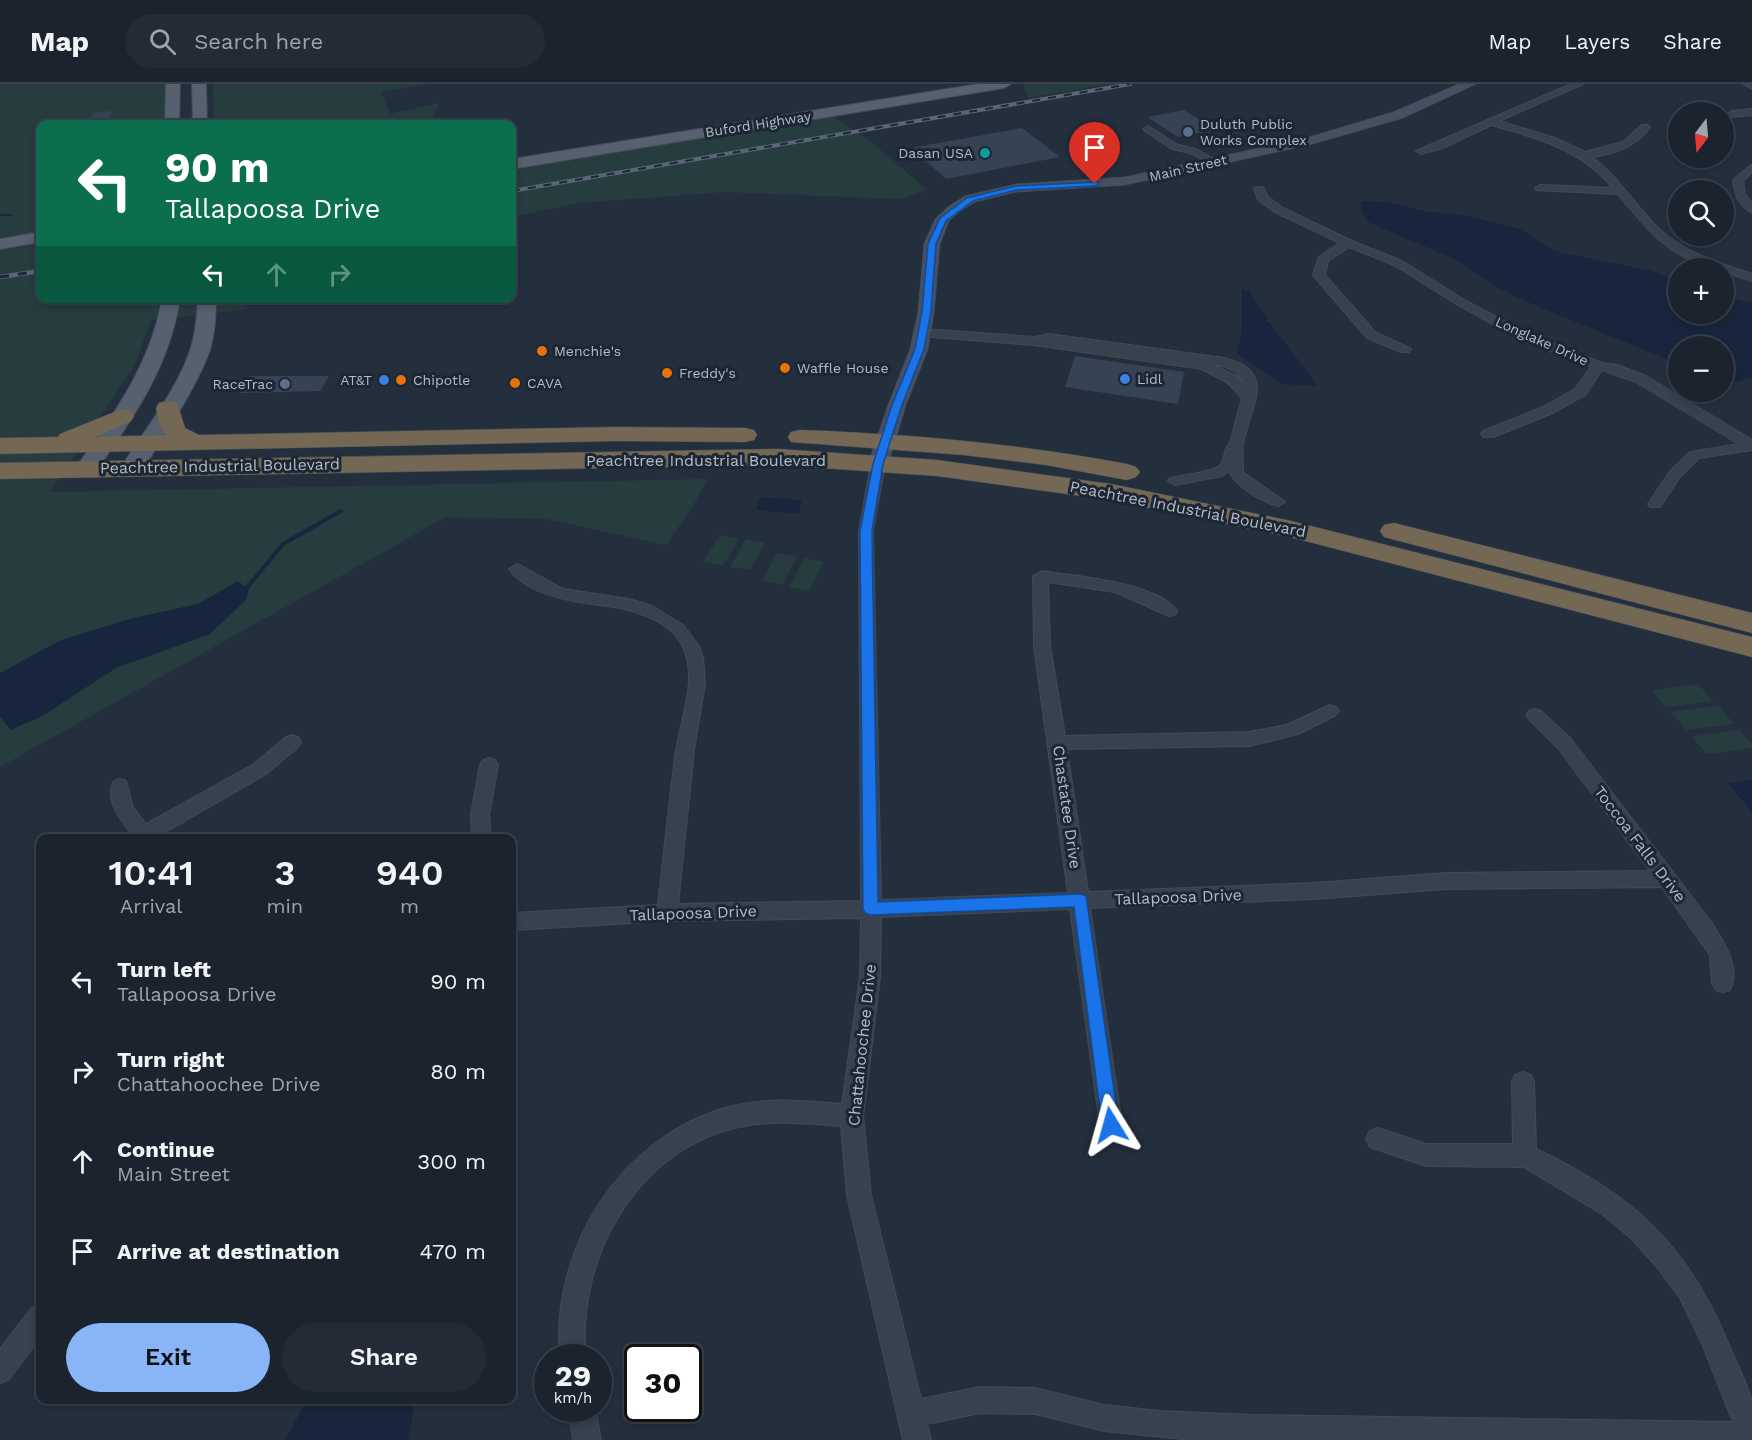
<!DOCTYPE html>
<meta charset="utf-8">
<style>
:root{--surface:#1b232e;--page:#242b36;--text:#f1f3f6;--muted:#a0a4aa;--line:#39404a;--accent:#8ab4f8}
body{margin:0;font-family:"Work Sans",sans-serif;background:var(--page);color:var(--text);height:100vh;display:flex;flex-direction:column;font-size:22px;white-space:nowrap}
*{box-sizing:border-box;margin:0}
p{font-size:20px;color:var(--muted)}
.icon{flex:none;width:33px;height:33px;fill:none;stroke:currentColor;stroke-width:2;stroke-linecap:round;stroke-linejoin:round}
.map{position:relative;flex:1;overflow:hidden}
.side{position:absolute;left:36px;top:750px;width:480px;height:570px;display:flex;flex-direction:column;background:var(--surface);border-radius:12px;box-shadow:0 3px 9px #0003,0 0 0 2px var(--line)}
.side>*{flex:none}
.top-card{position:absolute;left:36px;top:36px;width:480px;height:183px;border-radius:12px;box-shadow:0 3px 9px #0003,0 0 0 2px var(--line);background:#0b6e4f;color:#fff;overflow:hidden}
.needle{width:39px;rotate:196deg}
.buttons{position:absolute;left:1668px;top:18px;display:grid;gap:12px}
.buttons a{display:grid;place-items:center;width:66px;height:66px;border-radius:50%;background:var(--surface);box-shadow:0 3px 9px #0003,0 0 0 2px var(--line);font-size:30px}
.speed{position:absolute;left:534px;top:1260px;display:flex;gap:12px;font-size:30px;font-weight:700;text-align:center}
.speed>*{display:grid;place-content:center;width:78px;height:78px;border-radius:50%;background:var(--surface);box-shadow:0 3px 9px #0003,0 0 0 2px var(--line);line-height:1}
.speed small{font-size:15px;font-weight:400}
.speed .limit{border:3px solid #111;border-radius:9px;background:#fff;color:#111}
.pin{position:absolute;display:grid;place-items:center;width:51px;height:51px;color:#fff;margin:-62px -26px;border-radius:50% 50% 50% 0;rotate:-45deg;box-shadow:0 0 6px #0007}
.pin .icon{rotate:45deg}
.me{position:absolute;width:66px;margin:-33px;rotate:352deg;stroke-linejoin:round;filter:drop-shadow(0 0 4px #0008)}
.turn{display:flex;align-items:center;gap:21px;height:126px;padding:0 30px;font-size:27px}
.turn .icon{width:78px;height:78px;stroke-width:2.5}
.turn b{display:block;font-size:42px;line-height:51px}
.lanes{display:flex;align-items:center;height:57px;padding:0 30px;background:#0003;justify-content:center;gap:30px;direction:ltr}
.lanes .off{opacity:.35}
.eta{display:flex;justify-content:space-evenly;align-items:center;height:102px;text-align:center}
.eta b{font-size:36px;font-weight:600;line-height:42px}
.cta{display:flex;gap:12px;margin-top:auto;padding:12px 30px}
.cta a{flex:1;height:69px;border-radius:36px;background:var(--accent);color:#111;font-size:24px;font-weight:600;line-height:69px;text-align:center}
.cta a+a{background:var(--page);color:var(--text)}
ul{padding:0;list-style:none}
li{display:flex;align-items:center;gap:18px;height:90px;padding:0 30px}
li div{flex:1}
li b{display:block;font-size:22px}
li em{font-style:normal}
header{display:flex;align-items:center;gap:36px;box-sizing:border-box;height:84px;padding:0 30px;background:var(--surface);border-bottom:2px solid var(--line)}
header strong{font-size:28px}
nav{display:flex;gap:33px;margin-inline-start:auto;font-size:21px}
.search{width:420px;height:54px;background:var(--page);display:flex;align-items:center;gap:15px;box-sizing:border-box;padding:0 21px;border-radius:33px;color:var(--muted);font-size:22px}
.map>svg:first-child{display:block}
.green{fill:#263c3f}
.water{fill:#17263c}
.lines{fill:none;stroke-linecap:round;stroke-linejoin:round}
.stream-far1{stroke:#17263c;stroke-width:2}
.stream{stroke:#17263c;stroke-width:4}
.building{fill:#364354}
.street-casing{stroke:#414a57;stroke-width:2}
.secondary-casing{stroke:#414a57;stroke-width:1}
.primary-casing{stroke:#414a57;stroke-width:2}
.highway-casing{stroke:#434c59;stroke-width:1}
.street{fill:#38414e;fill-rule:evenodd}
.secondary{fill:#465061;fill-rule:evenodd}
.primary{fill:#56606e;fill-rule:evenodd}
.highway{fill:#746855;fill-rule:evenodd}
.rail-far1-casing{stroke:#5a6575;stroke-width:4}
.rail-casing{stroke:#5a6575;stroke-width:4.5}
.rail-far1{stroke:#1d2633;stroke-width:2;stroke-dasharray:8;stroke-linecap:butt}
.rail{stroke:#1d2633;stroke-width:3;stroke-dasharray:9;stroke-linecap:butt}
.route{fill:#1a73e8;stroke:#114b97;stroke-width:1.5}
.service-dot{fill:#5c6f8a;stroke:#1d2633;stroke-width:2}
.culture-dot{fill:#0f9aa8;stroke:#1d2633;stroke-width:2}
.food-dot{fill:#e8710a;stroke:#1d2633;stroke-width:2}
.shop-dot{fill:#3f7fe0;stroke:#1d2633;stroke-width:2}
.labels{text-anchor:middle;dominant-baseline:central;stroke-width:6;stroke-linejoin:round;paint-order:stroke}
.far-street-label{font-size:14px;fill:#b4bcc9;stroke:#1d2633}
.far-poi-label{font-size:14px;fill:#b4bcc9;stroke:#1d2633;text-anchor:start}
.street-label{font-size:16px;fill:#b4bcc9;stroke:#1d2633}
</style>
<header>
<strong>Map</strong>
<div class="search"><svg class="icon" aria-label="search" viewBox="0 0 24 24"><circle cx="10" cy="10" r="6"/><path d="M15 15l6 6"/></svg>Search here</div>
<nav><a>Map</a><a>Layers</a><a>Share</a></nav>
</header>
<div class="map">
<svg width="1752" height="1356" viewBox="0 0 1752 1356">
<rect width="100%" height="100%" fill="#242f3e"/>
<!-- green -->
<g class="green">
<path d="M0,0H181L179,40H40V214L247,215V225L151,236L135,281L50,408L707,395L693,422L666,461L546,435L446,433L0,683Z"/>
<path d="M213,0H427L381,8L390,30L439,19L430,40H214Z"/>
<path d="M1027,0H1110L1028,14L1023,1Z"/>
<path d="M828,29L875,61L927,106L901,115L725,108L579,119L512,133V83Z"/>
<path d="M720,451L739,454L723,482L703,478Z"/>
<path d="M746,455L765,459L750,486L730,483Z"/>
<path d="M777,469L797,473L782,501L762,497Z"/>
<path d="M804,474L824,478L809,507L789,503Z"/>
<path d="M1698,600L1713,617L1666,623L1652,606Z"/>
<path d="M1718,622L1734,640L1686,646L1671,628Z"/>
<path d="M1739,646L1752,660V664L1707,670L1691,652Z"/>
</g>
<!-- water -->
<g class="water">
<path d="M1363,117L1388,118L1429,128L1464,131L1520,145L1554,167L1648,186L1678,197V230H1724V213L1752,219V294L1724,300V262H1678V280L1523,216L1499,204L1452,174L1368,138L1362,128L1361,119Z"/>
<path d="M1242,204L1249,207L1268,235L1265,236L1266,238H1269L1318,302L1283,300L1237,270L1242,245Z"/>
<path d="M760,413L802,416L798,430L756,426Z"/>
<path d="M238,497L249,505L246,516L210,550L116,584L44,631L11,646L0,633V589L61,556L133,534L198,520Z"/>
<path d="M1752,696V728L1728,699Z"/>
<path d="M307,1316H415L408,1356H285Z"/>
</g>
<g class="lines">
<!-- stream-far1 -->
<path class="stream-far1" d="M0,131H11"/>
<!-- stream -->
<path class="stream" d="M245,506L283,460L341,427"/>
</g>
<!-- building -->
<g class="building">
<path d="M1184,26L1216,46L1178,53L1147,33Z"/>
<path d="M112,27L108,40H89L93,29Z"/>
<path d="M1022,44L1060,73L946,95L911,64Z"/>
<path d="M1075,272L1184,288L1178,320L1065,303Z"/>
<path d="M250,292H329L320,307L240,309Z"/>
</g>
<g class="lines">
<defs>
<g id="street">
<path d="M1571,0H1583L1499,37L1555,54L1585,68L1623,58L1642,41H1648L1650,43C1636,63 1615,69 1592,73C1618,93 1635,121 1658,144C1684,169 1719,179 1752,190V197L1724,188V184C1678,184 1644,142 1618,110L1536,106L1535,104L1540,101L1613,104C1580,65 1538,54 1491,41L1443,64L1421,70L1416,67Z"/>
<path d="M1743,0H1752V5Z"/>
<path d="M1752,25V31L1732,33L1727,30L1732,27Z"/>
<path d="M1148,42L1178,61L1196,65L1219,78L1211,80L1190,69L1172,65L1145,47L1143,45Z"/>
<path d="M1751,81L1752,88L1743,97L1745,111L1752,119V128C1738,122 1735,110 1733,96Z"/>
<path d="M1255,103H1263L1268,113L1283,124L1352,157L1402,177L1466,217L1527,249L1602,279L1617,281L1646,292L1752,356V366L1699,374L1680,393L1660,423H1650L1648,420L1670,387L1690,368L1739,360L1636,298L1602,286L1585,311L1553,329L1493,353H1483L1481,350L1483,347L1543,323L1575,305L1591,283L1519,255L1458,221L1394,181L1349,163L1328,177L1325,191L1375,248L1411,265L1409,268H1401L1367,254L1313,191L1319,173L1340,159L1275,128L1259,117L1254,105Z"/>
<path d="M923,245L1035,253L1049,250L1224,274C1280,288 1249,323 1243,360C1242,369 1243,379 1243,388L1285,418L1278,422C1262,418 1235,402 1229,387L1222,392L1175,401L1168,397L1170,394C1181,391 1214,389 1221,380C1226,373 1223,364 1230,359L1242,314L1228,299L1202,285L1034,261L919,252V246ZM1211,280C1225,282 1240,286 1245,301L1238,293Z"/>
<path d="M878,376L885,380L873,447L881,816L1068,809L1034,562L1033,492L1041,487C1073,492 1158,498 1177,527L1175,531L1169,532L1115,508L1048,498L1050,562L1065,652L1249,648L1287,641L1330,621L1336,623L1339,627L1336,631L1298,650L1249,662L1067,665L1088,808L1314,799L1446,789L1650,787L1558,664L1529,635L1526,631L1529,627L1535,625L1541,627L1570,654L1711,838C1723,857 1741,882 1730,906L1723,908L1716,906L1712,899L1710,871L1662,803L1446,805L1314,815L1090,824L1122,1041L1119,1049L1111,1052L1103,1049L1100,1041L1070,825L881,833L880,893L863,1032L871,1111L921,1315L980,1303L1035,1304L1104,1321L1160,1327L1250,1331L1733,1338L1701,1257L1680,1214L1658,1184L1632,1155L1602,1130L1524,1083L1426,1082L1370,1063L1366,1055L1370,1047L1378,1044L1426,1060H1513L1512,998L1515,991L1523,988L1531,991L1534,998L1536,1065C1633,1111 1687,1160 1728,1259C1735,1277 1749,1301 1752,1319C1752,1331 1752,1344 1752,1356H1193L1104,1347L1035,1330L980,1329L927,1340L931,1356H903L847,1111L841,1042C804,1039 764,1035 727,1046C632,1073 576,1179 586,1274H560C550,1164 621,1052 729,1023C766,1013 805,1017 842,1020L860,893L861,834L667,837L512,846V829L658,821C664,770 669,718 676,667C681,634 698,595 683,563C670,534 628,524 600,521C572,518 527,511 509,485L517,480L563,505L629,515L652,522L683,541L699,562L703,574L705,600L694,666L678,820L861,817L859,447L871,380Z"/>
<path d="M292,651L298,653L301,658L298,663L266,690L155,754H135C124,740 103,717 114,697L120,695L126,697L133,724L146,740L254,680L286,653Z"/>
<path d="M489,674L495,676L498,681L489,731L491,754H472L471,731L480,681L483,676Z"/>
<path d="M40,1221V1254L9,1295L0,1299V1265L31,1225Z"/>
<path d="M569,1324H595L601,1356H573Z"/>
</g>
<path id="secondary" d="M1459,0H1476L1403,34L1309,61L1125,101L1016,108L975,118L959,128L949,137L940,160L934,228L928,265L906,321L888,380L885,384H871L868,380L888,321L910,265L918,228L924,160L935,135L949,122L965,112L1016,100L1125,93L1306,54L1393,28Z"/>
<g id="primary">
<path d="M166,0H180L179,40H165Z"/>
<path d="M192,0H206L207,40H193Z"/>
<path d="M978,0H1011L1004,4L512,85V75Z"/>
<path d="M40,148V158L0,165V155Z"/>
<path d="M162,214H180C170,282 133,335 94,390L86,392L78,390L75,385C113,331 151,281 162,214Z"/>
<path d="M198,214H216C216,232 215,249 210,266C197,303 162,356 140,389L132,391L124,389L121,384C145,344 179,305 192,260C196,245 197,230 198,214Z"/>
</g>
<g id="highway">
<path d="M168,317L177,319L185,344L199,351L616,343L745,344L754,346L757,351L754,356L745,358L616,357L0,370V354L58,353L60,350L122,325L131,327L134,332L131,337L95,353L166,351L159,340L156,324L159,319Z"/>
<path d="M800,346C910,350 1019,360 1127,380L1136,383L1140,388L1136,393L1127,396L1046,381L964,371L791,358L788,353L791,348Z"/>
<path d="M778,365L937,376L1111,400L1291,437L1752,553V573L1290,453L1111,416L937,392L778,381L0,395V379Z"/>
<path d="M1394,439L1752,529V549L1384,453L1380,447L1384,441Z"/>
</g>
</defs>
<!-- street casing -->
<use href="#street" class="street-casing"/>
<!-- secondary casing -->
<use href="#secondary" class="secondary-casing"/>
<!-- primary casing -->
<use href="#primary" class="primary-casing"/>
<!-- highway casing -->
<use href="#highway" class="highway-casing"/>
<!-- street -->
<use href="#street" class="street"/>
<!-- secondary -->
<use href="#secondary" class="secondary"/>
<!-- primary -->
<use href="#primary" class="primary"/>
<!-- highway -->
<use href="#highway" class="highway"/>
<defs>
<path id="rail-far1" d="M512,107L1130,0"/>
<path id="rail" d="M0,193L40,187"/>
</defs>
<!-- rail-far1 casing -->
<use href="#rail-far1" class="rail-far1-casing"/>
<!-- rail casing -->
<use href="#rail" class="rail-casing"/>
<!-- rail-far1 -->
<use href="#rail-far1" class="rail-far1"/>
<!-- rail -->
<use href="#rail" class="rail"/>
</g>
<!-- route -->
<path class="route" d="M1098,98V102H1095L1016,106L973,117L946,137L936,160L931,228L924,265L902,321L883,380L872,447L878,818L1081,810L1086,812L1119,1041L1117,1047L1111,1050L1104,1047L1102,1041L1074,823L870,831L865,829L863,825L860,447L873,380L892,321L915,265L922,228L928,160L940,134L967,114L1016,102Z"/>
<!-- markers -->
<g class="service-dot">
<circle cx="1188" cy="48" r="6"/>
<circle cx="285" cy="300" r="6"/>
</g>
<circle class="culture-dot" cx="985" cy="69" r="6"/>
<g class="food-dot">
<circle cx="542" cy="267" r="6"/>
<circle cx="785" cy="284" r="6"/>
<circle cx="667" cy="289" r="6"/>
<circle cx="401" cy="296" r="6"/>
<circle cx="515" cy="299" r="6"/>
</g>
<g class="shop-dot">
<circle cx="1125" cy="295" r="6"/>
<circle cx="384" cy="296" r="6"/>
</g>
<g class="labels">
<!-- far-street labels -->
<g class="far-street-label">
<text transform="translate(758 40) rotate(-9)">Buford Highway</text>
<text transform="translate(1188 84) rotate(-13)">Main Street</text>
<text transform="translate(1542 257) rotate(24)">Longlake Drive</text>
</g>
<!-- far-poi labels -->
<g class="far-poi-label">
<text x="1200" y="40">Duluth Public<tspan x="1200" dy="16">Works Complex</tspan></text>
<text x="973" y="69" text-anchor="end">Dasan USA</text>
<text x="554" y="267">Menchie's</text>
<text x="797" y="284">Waffle House</text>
<text x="679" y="289">Freddy's</text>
<text x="1137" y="295">Lidl</text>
<text x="372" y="296" text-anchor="end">AT&amp;T</text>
<text x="413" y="296">Chipotle</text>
<text x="527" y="299">CAVA</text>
<text x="273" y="300" text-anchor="end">RaceTrac</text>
</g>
<!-- street labels -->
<g class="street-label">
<text x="706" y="376">Peachtree Industrial Boulevard</text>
<text transform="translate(220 382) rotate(-1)">Peachtree Industrial Boulevard</text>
<text transform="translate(1188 425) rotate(11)">Peachtree Industrial Boulevard</text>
<text transform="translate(1067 723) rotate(82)">Chastatee Drive</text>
<text transform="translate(1640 760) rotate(53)">Toccoa Falls Drive</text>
<text transform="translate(1178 813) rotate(-2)">Tallapoosa Drive</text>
<text transform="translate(693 829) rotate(-2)">Tallapoosa Drive</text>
<text transform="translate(862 961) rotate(-84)">Chattahoochee Drive</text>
</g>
</g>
</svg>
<div class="buttons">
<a><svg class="needle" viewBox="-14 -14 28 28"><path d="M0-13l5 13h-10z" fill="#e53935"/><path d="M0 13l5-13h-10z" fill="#a0a4aa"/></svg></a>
<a><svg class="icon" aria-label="search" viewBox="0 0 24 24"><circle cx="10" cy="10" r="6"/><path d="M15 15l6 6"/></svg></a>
<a>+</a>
<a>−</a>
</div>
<div class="speed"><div>29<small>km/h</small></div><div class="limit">30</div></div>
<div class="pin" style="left:1095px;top:100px;background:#d93025"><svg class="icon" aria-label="arrive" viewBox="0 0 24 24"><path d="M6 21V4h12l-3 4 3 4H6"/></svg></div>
<svg class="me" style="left:1111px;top:1041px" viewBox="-20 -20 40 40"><path d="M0-17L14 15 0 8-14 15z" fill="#1a73e8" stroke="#fff" stroke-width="4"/></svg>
<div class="top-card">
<div class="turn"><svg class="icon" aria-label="left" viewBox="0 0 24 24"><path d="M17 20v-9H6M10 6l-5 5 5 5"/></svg><div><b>90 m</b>Tallapoosa Drive</div></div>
<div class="lanes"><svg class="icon" aria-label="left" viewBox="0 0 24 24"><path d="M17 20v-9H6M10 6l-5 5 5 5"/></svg><svg class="icon off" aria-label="ahead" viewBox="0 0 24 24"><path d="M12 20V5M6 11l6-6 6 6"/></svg><svg class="icon off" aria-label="right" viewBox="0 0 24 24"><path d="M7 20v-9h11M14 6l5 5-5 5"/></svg></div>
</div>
<section class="side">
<div class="eta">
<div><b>10:41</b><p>Arrival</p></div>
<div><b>3</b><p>min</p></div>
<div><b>940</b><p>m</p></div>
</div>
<ul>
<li><svg class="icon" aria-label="left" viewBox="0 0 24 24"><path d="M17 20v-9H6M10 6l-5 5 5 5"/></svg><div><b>Turn left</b><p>Tallapoosa Drive</p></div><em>90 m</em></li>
<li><svg class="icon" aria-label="right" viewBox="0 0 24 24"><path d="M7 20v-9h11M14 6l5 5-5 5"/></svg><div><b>Turn right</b><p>Chattahoochee Drive</p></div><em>80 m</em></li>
<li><svg class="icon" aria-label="ahead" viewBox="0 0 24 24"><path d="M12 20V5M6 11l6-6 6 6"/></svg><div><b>Continue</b><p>Main Street</p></div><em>300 m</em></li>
<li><svg class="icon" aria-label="arrive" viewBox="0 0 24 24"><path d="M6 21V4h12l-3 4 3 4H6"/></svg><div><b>Arrive at destination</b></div><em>470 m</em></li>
</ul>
<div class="cta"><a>Exit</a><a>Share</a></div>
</section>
</div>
